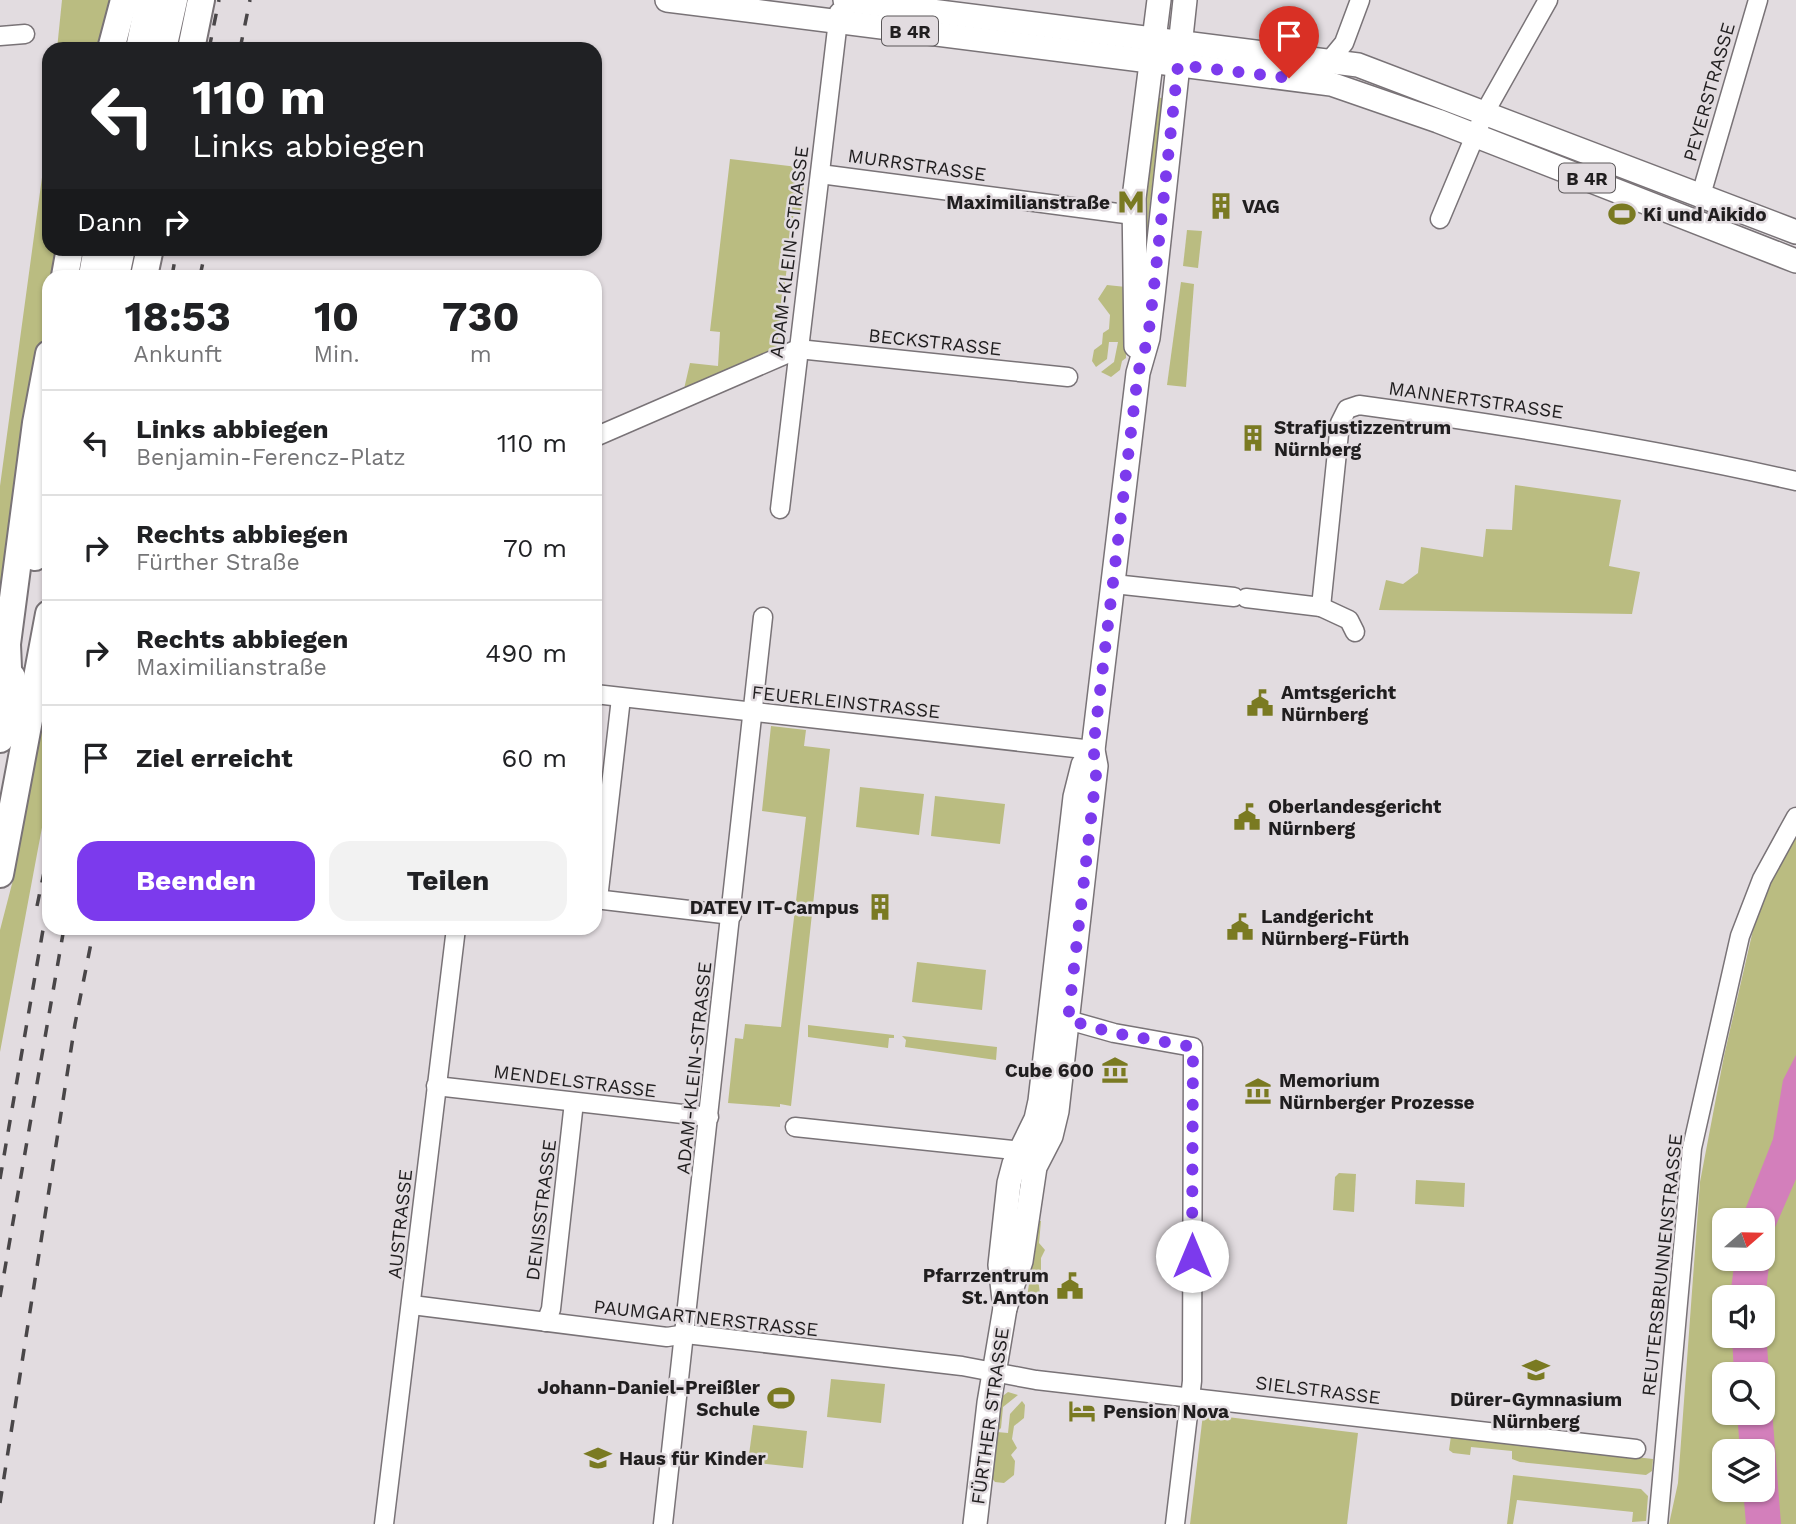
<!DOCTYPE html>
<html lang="de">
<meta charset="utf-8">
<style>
:root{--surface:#fff;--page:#f2f2f2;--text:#202124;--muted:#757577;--line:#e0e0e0;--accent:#7c3aed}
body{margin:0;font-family:"Work Sans",sans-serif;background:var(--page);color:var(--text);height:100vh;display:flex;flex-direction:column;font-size:26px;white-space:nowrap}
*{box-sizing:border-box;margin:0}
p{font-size:23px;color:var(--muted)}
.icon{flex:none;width:38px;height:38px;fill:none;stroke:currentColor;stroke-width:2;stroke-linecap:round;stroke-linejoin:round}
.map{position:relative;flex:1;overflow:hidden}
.drawer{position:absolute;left:42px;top:270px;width:560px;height:665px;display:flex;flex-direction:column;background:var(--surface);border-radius:21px;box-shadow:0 2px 5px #0004}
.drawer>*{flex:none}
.hud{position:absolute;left:42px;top:42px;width:560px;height:214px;border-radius:21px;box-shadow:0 2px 5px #0004;background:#202124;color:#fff;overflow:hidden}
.needle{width:46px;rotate:70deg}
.fabs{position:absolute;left:1712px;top:1208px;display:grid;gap:14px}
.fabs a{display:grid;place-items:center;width:63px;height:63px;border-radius:14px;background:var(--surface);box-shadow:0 2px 5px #0004;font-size:35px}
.pin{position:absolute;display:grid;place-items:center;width:60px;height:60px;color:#fff;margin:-72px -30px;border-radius:50% 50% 50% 0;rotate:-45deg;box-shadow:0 0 7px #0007}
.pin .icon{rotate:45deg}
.me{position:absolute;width:77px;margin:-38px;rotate:0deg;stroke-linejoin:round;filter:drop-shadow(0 0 5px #0008)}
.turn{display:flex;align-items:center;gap:24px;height:147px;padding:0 35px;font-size:32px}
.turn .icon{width:91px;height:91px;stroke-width:2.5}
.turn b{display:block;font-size:49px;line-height:60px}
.then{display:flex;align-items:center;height:66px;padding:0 35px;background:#0003;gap:14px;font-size:26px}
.eta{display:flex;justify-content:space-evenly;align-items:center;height:119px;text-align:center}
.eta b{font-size:42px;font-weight:700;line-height:49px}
.cta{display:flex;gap:14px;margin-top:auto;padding:14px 35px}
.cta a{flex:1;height:80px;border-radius:21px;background:var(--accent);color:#fff;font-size:28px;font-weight:700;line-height:80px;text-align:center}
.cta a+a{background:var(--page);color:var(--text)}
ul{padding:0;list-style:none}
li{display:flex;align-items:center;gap:21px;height:105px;padding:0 35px;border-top:2px solid var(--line)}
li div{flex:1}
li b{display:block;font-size:26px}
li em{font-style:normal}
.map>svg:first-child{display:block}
.green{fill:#babc81;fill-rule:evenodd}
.water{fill:#d37fbb}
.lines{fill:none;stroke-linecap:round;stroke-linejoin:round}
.minor-casing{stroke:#797377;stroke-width:21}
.major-casing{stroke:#797377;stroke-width:26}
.highway-casing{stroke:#797377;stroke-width:30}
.minor{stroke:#fff;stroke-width:18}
.major{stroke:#fff;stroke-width:23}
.highway{stroke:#fff;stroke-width:26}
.rail{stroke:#494648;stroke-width:3.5;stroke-dasharray:12 12;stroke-linecap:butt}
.route{stroke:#7c3aed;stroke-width:12;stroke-dasharray:0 21.6}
.labels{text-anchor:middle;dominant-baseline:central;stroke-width:5;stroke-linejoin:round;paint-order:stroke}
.shield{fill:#e2dce0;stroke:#5a5759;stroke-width:2}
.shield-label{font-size:18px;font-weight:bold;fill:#201e1f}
.street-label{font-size:19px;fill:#201e1f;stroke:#e2dce0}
.poi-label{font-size:19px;font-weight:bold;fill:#201e1f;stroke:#e2dce0;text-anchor:start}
</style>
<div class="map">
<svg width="1796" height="1524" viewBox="0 0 1796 1524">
<rect width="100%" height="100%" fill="#e2dce0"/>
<!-- green -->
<g class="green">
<path d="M62,0H114L105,49H57Z"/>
<path d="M1151,97L1162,98L1148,222L1147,287L1139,225Z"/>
<path d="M49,126V248L63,249L58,276H49V319L0,657V486Z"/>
<path d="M730,159L806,168L801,211H794L777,346L773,351L684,389L690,363L718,366L720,332L710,331Z"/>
<path d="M1187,230L1202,231L1198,268L1183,266Z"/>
<path d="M1181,282L1194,284L1186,387L1167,385Z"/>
<path d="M1107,285L1126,287V358L1122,361L1120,370L1111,377L1101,372L1114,362L1118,342H1109L1107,359L1096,367L1092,361L1094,350L1102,344L1103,333L1109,329L1110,315L1098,299Z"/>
<path d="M1515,485L1621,500L1609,566L1640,572L1632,614L1379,610L1386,580L1403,584L1418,573L1421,547L1483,557L1486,529L1512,530Z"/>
<path d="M49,689V790L0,1052V930L13,880Z"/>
<path d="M771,726L806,730L804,746L830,749L791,1106L780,1104V1107L728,1103L735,1038L743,1039L745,1024L781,1027L806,817L762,811Z"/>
<path d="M860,787L924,794L919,835L856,827Z"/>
<path d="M935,796L1005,804L1000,844L931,836Z"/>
<path d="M1796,834V1524H1669L1678,1483L1700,1182L1724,1056L1762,891ZM1724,1220H1762V1258H1724ZM1724,1297H1762V1335H1724ZM1724,1374H1762V1412H1724ZM1724,1451H1762V1489H1724Z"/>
<path d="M917,962L986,970L982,1010L912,1002Z"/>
<path d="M808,1025L894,1035V1038H889L888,1048L808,1037Z"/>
<path d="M902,1036L997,1047L996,1060L905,1047L906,1040Z"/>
<path d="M1339,1173L1356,1174L1354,1212L1333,1210L1335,1177Z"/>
<path d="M1416,1180L1465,1183L1464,1207L1415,1204Z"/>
<path d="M1039,1221H1041L1039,1243L1045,1250L1041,1258V1275L1038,1278L1040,1294L1035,1297H1027Z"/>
<path d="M831,1379L885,1384L881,1423L827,1417Z"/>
<path d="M1008,1392L1018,1395L1003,1407L1001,1428L997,1432L1008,1433L1010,1414L1022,1401L1025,1405L1024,1418L1014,1426L1012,1439L1017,1448L1011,1455L1015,1461L1014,1475L1004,1483L995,1482L991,1477L1000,1398Z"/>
<path d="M1203,1414L1358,1433L1347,1524H1190Z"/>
<path d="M753,1425L807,1431L803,1468L748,1462Z"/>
<path d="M1451,1436L1653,1459L1652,1471L1646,1475L1520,1462L1512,1459V1451L1471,1447L1470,1455L1453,1453L1449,1450Z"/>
<path d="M1513,1475L1641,1489L1648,1496L1646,1521L1632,1522L1633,1512L1517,1500L1513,1524H1507Z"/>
</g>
<!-- water -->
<path class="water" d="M1796,1055V1179L1773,1232L1764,1308L1781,1524H1746L1743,1489H1762V1451H1740L1737,1412H1762V1374H1734L1732,1335H1762V1297H1730L1735,1258H1762V1220H1741L1773,1139L1783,1080Z"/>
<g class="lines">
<defs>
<g id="minor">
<path d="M0,36L25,34"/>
<path d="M1330,60L1344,43L1360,0"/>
<path d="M820,174L1133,215"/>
<path d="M1701,195L1758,0"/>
<path d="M1440,219L1485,112L1548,0"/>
<path d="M595,437L798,349L1068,377"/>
<path d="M780,509L839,12"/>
<path d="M1114,584L1234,597"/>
<path d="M1246,598L1321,607L1340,423L1347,409L1359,405C1506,425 1651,448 1796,481"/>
<path d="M1321,607L1349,620L1355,632"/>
<path d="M595,694L1093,750"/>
<path d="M595,899L732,915"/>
<path d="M598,899L621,698"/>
<path d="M1068,1020L1114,1033L1193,1047L1192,1381L1175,1524"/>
<path d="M436,1086L709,1117"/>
<path d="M795,1127L1032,1152"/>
<path d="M412,1305L667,1337L686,1334L962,1366L1036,1380L1636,1449"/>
<path d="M546,1322L551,1309L574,1102"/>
<path d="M384,1524L456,928"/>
<path d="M663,1524L763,617"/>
<path d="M1658,1524L1692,1148L1740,936L1762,879L1796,817"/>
</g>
<g id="major">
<path d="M667,0L1331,84L1438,121L1796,261"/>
<path d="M845,0L1358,65L1796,232"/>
<path d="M1136,346L1134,198L1159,0"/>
<path d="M1005,1308L1021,1261L1035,1167L1051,1136L1057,1111L1096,766L1093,750L1138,373L1148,338L1153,296L1185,0"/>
<path d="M975,1524L989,1403L1005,1308L1000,1265L1009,1183L1014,1164L1036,1119L1040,1101L1075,797L1083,765L1093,750"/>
</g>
<g id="highway">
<path d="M111,49L124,0"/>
<path d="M139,49L149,0"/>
<path d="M163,49L174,0"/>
<path d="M191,49L201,0"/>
<path d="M65,276L70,248"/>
<path d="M92,276L97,248"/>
<path d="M116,276L122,248"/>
<path d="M144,276L150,248"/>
<path d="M35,557L49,487"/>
<path d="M9,693L7,644L36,423L49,354"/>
<path d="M0,739L12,677"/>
<path d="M0,874L49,614"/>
</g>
</defs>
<!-- minor casing -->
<use href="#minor" class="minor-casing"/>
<!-- major casing -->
<use href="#major" class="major-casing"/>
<!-- highway casing -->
<use href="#highway" class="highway-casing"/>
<!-- minor -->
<use href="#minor" class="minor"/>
<!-- major -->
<use href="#major" class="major"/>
<!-- highway -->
<use href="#highway" class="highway"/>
<!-- rail -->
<g class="rail">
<path d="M209,49L219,0"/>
<path d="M240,49L250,0"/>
<path d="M172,276L177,248"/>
<path d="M200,276L206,248"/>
<path d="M37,906L49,848"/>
<path d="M0,1179L49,895"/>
<path d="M0,1297L64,928"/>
<path d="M0,1503L75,1024L94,928"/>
</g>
</g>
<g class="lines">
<!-- route -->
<path class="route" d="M1192,1256L1193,1047L1114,1033L1068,1020L1097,766L1093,750L1138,373L1148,338L1153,296L1178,65L1289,78"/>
</g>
<!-- icons -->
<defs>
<symbol id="metro-bare" viewBox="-9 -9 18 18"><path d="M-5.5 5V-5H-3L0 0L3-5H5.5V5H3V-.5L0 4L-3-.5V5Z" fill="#7a7a22" stroke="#e2dce0" stroke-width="2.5" paint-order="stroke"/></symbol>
<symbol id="building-bare" viewBox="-9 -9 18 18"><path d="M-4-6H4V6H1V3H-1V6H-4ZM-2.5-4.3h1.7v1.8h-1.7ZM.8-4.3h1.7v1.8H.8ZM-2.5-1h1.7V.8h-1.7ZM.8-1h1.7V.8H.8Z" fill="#7a7a22" stroke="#e2dce0" stroke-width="2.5" paint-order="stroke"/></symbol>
<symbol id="stadium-bare" viewBox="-9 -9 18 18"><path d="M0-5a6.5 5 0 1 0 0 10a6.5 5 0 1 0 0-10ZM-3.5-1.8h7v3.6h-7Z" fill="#7a7a22" stroke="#e2dce0" stroke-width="2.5" paint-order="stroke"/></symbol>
<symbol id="civic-bare" viewBox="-9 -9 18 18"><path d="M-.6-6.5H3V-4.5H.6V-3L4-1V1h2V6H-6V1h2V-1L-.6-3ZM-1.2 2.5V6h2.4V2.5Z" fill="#7a7a22" stroke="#e2dce0" stroke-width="2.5" paint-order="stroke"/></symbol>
<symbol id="museum-bare" viewBox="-9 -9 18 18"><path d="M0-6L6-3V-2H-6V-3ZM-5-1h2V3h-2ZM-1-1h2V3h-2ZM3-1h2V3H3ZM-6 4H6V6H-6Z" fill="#7a7a22" stroke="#e2dce0" stroke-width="2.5" paint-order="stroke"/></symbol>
<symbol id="school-bare" viewBox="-9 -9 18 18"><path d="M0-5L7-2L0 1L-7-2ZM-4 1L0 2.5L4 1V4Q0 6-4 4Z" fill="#7a7a22" stroke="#e2dce0" stroke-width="2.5" paint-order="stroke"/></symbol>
<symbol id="hotel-bare" viewBox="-9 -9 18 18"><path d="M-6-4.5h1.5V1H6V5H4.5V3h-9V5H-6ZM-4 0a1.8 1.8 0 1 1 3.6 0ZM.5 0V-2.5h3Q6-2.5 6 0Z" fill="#7a7a22" stroke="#e2dce0" stroke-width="2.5" paint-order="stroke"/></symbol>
</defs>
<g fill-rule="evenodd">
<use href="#metro-bare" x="1112" y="183" width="38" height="38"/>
<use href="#building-bare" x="1202" y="187" width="38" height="38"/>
<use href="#stadium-bare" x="1603" y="195" width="38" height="38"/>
<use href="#building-bare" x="1234" y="419" width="38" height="38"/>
<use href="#civic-bare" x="1241" y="684" width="38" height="38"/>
<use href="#civic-bare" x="1228" y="798" width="38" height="38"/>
<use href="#building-bare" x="861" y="888" width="38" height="38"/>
<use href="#civic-bare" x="1221" y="908" width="38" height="38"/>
<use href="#museum-bare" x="1096" y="1051" width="38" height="38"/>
<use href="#museum-bare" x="1239" y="1072" width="38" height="38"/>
<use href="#civic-bare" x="1051" y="1267" width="38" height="38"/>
<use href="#school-bare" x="1517" y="1351" width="38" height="38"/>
<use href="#stadium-bare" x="762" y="1379" width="38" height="38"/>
<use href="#hotel-bare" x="1063" y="1392" width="38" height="38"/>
<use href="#school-bare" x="579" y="1439" width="38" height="38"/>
</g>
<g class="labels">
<!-- shield labels -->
<g class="shield">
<rect x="882" y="16.5" width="56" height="29" rx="5"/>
<rect x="1559" y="163.5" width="56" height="29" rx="5"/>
</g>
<g class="shield-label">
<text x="910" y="31">B 4R</text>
<text x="1587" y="178">B 4R</text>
</g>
<!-- street labels -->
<g class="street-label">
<text transform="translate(1709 92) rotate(-74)">PEYERSTRASSE</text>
<text transform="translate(917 165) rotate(8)">MURRSTRASSE</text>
<text transform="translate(789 252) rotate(-83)">ADAM-KLEIN-STRASSE</text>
<text transform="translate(935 342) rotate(6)">BECKSTRASSE</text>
<text transform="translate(1476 400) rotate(8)">MANNERTSTRASSE</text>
<text transform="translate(846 702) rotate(6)">FEUERLEINSTRASSE</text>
<text transform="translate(694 1068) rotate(-84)">ADAM-KLEIN-STRASSE</text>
<text transform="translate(575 1081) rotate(7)">MENDELSTRASSE</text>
<text transform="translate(541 1210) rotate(-83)">DENISSTRASSE</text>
<text transform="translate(400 1224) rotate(-84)">AUSTRASSE</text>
<text transform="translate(1662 1265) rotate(-84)">REUTERSBRUNNENSTRASSE</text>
<text transform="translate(706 1318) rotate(6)">PAUMGARTNERSTRASSE</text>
<text transform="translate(1318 1390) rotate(7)">SIELSTRASSE</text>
<text transform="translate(990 1416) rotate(-82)">FÜRTHER STRASSE</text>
</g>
<!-- poi labels -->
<g class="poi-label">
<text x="1110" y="202" text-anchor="end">Maximilianstraße</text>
<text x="1242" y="206">VAG</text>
<text x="1643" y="214">Ki und Aikido</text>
<text x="1274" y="427">Strafjustizzentrum<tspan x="1274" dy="22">Nürnberg</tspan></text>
<text x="1281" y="692">Amtsgericht<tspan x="1281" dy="22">Nürnberg</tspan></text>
<text x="1268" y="806">Oberlandesgericht<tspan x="1268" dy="22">Nürnberg</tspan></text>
<text x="859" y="907" text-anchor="end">DATEV IT-Campus</text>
<text x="1261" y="916">Landgericht<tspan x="1261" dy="22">Nürnberg-Fürth</tspan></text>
<text x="1094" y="1070" text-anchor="end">Cube 600</text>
<text x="1279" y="1080">Memorium<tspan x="1279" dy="22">Nürnberger Prozesse</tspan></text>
<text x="1049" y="1275" text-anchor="end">Pfarrzentrum<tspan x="1049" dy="22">St. Anton</tspan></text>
<text x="760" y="1387" text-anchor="end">Johann-Daniel-Preißler<tspan x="760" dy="22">Schule</tspan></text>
<text x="1536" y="1399" text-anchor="middle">Dürer-Gymnasium<tspan x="1536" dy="22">Nürnberg</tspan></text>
<text x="1103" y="1411">Pension Nova</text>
<text x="619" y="1458">Haus für Kinder</text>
</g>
</g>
</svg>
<div class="fabs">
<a><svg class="needle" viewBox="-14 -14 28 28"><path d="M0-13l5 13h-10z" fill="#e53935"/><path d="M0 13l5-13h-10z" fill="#757577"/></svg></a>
<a><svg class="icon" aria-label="sound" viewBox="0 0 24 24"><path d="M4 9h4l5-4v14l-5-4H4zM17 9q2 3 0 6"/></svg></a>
<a><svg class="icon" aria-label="search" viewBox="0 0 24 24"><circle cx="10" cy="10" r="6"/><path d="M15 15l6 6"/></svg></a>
<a><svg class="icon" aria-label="layers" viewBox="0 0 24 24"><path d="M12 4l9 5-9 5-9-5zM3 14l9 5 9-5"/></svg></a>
</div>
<div class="pin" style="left:1289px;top:78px;background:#d93025"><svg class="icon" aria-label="arrive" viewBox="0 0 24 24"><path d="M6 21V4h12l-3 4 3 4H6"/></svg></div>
<svg class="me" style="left:1192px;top:1256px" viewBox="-20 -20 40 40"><circle r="19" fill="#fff"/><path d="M0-13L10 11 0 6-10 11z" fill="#7c3aed"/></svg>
<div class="hud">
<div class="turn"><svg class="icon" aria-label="left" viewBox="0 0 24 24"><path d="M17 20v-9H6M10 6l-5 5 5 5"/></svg><div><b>110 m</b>Links abbiegen</div></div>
<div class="then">Dann<svg class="icon" aria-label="right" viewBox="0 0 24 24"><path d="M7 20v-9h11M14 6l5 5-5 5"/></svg></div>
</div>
<section class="drawer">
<div class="eta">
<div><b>18:53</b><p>Ankunft</p></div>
<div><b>10</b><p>Min.</p></div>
<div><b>730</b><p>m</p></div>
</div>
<ul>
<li><svg class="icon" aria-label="left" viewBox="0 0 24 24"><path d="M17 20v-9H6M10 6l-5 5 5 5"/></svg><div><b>Links abbiegen</b><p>Benjamin-Ferencz-Platz</p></div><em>110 m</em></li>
<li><svg class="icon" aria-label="right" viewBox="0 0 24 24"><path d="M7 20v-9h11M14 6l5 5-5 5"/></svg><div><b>Rechts abbiegen</b><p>Fürther Straße</p></div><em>70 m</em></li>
<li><svg class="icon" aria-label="right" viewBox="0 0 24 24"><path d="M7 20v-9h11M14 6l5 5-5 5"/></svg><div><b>Rechts abbiegen</b><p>Maximilianstraße</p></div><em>490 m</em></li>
<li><svg class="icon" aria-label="arrive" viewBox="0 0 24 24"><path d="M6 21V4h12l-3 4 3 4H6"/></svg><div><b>Ziel erreicht</b></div><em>60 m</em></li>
</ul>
<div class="cta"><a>Beenden</a><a>Teilen</a></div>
</section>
</div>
